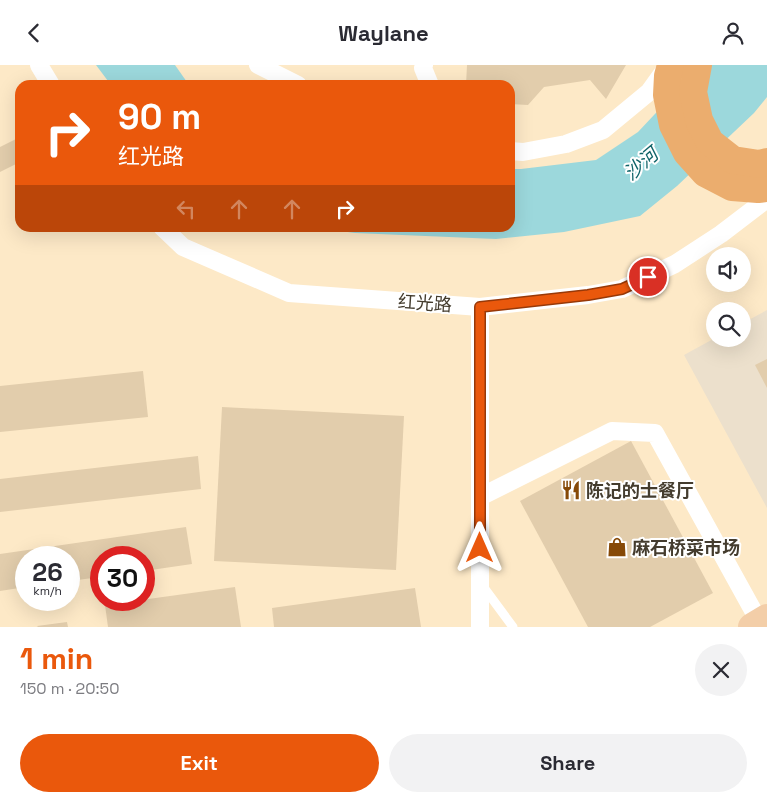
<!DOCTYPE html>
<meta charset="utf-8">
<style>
:root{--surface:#fff;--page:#f2f2f3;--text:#2b2b33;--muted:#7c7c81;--accent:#ea580c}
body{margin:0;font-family:"Space Grotesk","Noto Sans SC",sans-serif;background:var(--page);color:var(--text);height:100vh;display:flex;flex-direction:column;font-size:19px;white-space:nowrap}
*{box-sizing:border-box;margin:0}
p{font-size:16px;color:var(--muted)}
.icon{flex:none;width:28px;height:28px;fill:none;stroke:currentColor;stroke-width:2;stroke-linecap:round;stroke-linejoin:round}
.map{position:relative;height:562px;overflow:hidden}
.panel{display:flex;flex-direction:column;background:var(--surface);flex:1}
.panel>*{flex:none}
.banner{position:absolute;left:15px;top:15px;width:500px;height:152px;border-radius:15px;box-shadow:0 5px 20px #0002;background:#ea580c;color:#fff;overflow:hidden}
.fabs{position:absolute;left:706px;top:182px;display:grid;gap:10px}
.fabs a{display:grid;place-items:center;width:45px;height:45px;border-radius:50%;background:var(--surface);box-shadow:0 5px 20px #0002;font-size:25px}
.speed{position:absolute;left:15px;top:481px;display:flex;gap:10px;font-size:25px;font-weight:700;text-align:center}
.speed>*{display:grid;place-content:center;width:65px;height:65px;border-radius:50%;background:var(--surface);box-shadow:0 5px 20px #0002;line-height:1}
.speed small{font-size:12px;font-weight:400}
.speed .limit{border:8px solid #d22;background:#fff;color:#111}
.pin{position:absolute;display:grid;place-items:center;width:42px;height:42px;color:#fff;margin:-21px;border:2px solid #fff;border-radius:50%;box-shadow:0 1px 5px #0007}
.me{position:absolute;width:55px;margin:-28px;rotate:0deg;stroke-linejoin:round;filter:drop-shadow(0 0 4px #0008)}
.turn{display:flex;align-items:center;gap:18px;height:105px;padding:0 20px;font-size:22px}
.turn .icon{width:65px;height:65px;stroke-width:2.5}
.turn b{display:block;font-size:35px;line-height:42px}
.lanes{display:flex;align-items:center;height:48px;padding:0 20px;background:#0003;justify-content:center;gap:25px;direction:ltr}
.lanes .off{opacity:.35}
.round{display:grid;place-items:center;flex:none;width:52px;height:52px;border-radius:26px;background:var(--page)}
.summary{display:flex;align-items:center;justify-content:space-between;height:85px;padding:0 20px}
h1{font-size:30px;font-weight:700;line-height:38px;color:var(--accent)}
.cta{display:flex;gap:10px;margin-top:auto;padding:10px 20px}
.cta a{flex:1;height:58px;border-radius:30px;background:var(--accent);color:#fff;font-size:20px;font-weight:700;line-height:58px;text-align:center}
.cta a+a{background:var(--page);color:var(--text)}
header{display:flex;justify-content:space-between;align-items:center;height:65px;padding:0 20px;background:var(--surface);font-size:22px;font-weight:700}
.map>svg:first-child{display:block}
.commercial{fill:#ece0cc}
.water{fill:#9cd8dc}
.building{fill:#e2cdac}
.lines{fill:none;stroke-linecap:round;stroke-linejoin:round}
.lane{stroke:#fff;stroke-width:9}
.street{stroke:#fff;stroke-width:18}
.primary{stroke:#f3cea8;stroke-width:28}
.highway{stroke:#ebad6e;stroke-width:28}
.route-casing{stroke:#983908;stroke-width:12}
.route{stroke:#ea580c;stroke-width:9}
.labels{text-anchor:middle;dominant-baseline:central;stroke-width:4;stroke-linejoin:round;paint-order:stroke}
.street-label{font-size:18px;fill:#443c2e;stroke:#fff}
.poi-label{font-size:18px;font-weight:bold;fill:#443c2e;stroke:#fff;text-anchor:start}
.water-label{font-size:19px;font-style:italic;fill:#116469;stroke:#fff}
</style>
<header><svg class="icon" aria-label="back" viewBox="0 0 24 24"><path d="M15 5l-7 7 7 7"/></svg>Waylane<svg class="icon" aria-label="person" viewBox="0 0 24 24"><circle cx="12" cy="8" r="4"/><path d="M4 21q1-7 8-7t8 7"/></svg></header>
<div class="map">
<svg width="767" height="562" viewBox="0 0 767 562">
<rect width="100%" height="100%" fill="#fde9c7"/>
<!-- commercial -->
<path class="commercial" d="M767,245V443L684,290L715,273L742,274L743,258Z"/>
<!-- water -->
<g class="water">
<path d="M96,0H175L189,20H111Z"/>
<path d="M701,0H767V32L754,48L677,121L640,151L564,167L496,174L355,168L317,163L510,162V104H521L596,95L638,67Z"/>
</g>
<!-- building -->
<g class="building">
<path d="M467,0H626L606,34L590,15L544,22L528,40L510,39V20H466Z"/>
<path d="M20,72V97L0,107V82Z"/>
<path d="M767,294V323L755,300Z"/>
<path d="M143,306L148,352L0,367V321Z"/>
<path d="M222,342L404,351L396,505L214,496Z"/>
<path d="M631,376L713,528L650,562H588L520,436Z"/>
<path d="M198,391L201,424L0,447V414Z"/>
<path d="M186,462L192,499L144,506V492H101V512L69,516V492H26V522L0,526V489Z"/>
<path d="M235,522L241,562H108L105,540Z"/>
<path d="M415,523L421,562H274L272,543Z"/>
<path d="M67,557L68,562H38L37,561Z"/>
</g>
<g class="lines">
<!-- lane -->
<path class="lane" d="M482,520L513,562"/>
<!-- street -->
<g class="street">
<path d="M39,0L51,20"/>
<path d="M258,0L298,20"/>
<path d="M424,0L423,3L430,20"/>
<path d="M510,86L523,87L566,79L603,65L649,27L667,2"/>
<path d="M162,162L183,182L289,228L480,242L588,230L622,224L675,199L721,169L767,134"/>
<path d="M480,242V562"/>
<path d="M480,432L612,366L655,368L760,558"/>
</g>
<!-- primary -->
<path class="primary" d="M752,562L767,553"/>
<!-- highway -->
<g class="highway">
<path d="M671,0L668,11L667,30L673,60L687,88L705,108L732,122L758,124L767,123"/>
<path d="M698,0L693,27L699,55L710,77L733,95L759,99L767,97"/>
</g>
</g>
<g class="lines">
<defs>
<path id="route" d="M480,483V242L588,230L622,224L648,212"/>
</defs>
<!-- route casing -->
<use href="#route" class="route-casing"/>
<!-- route -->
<use href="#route" class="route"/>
</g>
<!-- icons -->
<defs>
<symbol id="restaurant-bare" viewBox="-9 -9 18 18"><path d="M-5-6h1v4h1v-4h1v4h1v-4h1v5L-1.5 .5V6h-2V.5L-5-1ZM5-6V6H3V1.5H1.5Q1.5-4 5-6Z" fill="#864907" stroke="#fff" stroke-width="2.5" paint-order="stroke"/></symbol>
<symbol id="shop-bare" viewBox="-9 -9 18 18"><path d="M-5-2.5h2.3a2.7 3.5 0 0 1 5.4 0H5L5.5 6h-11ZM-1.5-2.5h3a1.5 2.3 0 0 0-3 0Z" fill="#864907" stroke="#fff" stroke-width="2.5" paint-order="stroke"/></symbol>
</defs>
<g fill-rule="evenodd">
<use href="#restaurant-bare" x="557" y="411" width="28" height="28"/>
<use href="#shop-bare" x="603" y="468" width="28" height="28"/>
</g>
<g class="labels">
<!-- street labels -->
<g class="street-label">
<text transform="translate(425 238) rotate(4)">红光路</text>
</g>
<!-- poi labels -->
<g class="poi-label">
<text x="586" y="425">陈记的士餐厅</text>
<text x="632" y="482">麻石桥菜市场</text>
</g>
<!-- water labels -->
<g class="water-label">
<text transform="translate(641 99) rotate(-41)">沙河</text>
</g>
</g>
</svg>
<div class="fabs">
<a><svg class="icon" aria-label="sound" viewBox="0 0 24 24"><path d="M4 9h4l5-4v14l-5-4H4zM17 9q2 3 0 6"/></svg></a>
<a><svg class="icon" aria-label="search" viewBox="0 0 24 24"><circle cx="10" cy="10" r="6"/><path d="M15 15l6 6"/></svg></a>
</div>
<div class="speed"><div>26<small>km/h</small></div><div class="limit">30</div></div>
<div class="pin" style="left:648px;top:212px;background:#d93025"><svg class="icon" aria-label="arrive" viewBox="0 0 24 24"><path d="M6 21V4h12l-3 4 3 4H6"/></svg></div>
<svg class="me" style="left:480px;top:483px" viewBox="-20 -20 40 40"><path d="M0-17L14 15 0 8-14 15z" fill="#ea580c" stroke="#fff" stroke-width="4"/></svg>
<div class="banner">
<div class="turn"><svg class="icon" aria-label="right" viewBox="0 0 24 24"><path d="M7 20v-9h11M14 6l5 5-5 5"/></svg><div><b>90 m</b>红光路</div></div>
<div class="lanes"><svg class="icon off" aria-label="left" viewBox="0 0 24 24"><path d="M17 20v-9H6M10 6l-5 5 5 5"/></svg><svg class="icon off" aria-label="ahead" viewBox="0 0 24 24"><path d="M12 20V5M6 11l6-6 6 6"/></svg><svg class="icon off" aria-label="ahead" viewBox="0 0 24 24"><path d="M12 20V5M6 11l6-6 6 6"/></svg><svg class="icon" aria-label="right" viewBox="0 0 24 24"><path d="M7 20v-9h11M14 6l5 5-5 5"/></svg></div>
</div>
</div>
<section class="panel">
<div class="summary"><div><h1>1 min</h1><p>150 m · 20:50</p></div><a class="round"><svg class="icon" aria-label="close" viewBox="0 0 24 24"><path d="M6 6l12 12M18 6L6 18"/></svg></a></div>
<div class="cta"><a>Exit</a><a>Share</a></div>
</section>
